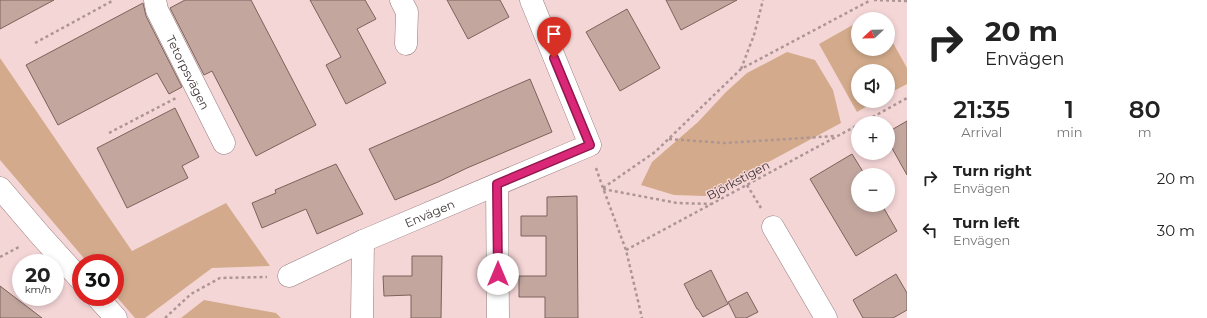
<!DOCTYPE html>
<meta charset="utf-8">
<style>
:root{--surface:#fff;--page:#f2f2f2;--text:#222;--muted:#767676}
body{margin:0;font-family:Montserrat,sans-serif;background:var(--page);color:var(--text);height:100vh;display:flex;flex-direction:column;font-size:15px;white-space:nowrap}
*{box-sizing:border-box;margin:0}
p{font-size:13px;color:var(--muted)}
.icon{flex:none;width:22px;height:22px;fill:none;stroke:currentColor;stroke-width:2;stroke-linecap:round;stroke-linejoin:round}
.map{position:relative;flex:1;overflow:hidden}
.sheet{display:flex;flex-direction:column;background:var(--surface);width:300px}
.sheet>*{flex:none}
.guide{background:#fff;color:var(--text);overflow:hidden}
.needle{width:26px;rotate:248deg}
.buttons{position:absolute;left:851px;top:12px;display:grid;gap:8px}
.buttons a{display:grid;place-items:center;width:44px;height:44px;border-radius:50%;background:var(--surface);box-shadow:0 2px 6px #0003;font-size:20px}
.speed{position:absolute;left:12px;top:254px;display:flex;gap:8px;font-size:20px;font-weight:700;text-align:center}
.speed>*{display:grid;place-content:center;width:52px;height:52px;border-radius:50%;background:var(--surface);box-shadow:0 2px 6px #0003;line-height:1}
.speed small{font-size:10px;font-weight:400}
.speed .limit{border:6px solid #d22;background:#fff;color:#111}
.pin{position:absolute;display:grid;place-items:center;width:34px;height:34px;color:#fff;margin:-41px -17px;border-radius:50% 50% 50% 0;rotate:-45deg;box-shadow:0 0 4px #0007}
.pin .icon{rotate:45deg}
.me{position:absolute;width:44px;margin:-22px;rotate:0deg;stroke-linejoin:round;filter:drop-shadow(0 0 3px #0008)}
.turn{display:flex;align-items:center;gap:14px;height:84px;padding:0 12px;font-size:18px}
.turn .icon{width:52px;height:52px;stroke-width:2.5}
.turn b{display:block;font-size:28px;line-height:34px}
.eta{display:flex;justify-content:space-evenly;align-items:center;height:68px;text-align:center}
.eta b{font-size:24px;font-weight:600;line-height:28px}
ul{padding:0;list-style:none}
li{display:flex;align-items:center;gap:12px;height:52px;padding:0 12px}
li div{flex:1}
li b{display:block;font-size:15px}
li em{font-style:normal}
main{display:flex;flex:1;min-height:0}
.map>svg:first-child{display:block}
.green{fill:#d3ab8c}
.building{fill:#c3a79f;stroke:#7b625a}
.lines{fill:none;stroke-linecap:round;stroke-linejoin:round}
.street-casing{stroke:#977b7c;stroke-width:23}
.path{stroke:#ad9596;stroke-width:2.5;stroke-dasharray:3 3;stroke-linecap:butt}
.street{stroke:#fff;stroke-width:22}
.route-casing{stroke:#8e194d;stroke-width:10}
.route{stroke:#db2777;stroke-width:7}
.labels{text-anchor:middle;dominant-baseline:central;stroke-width:3;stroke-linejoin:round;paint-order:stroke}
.street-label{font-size:12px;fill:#3f3334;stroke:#f5d6d7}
</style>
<main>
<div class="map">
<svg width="907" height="318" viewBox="0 0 907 318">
<rect width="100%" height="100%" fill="#f5d6d7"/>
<!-- green -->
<g class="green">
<path d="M858,22V49H888V34L907,68V84L888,94V71H858V101H876L857,112L819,44Z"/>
<path d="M787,52L815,60L833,90L841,123L705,196L674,195L641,185L652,162L698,122L726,92L747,73Z"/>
<path d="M0,58L132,251L226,203L270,266L212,268L145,318H135L115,295V263H88L0,160Z"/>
<path d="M204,300L276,313L281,318H181Z"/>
</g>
<!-- building -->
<g class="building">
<path d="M0,0H54L0,29Z"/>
<path d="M185,0H251L316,125L256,156L212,71L204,75L170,8Z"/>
<path d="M310,0H365L376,19L357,29L386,83L346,104L326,65L341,57Z"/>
<path d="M447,0H500L509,17L468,39Z"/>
<path d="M666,0H737L681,30Z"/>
<path d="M143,3L146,16L182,87L169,94L157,73L58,125L26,65Z"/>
<path d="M627,9L660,68L620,91L586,32Z"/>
<path d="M530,79L552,132L467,168L438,182L395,200L369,149Z"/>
<path d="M175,108L199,157L182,166L188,178L127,208L97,148Z"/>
<path d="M907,121V175L888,141V132Z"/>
<path d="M852,154L865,175H858V205H882L897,231L856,256L810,179Z"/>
<path d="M336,164L363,214L317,234L306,209L262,228L252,203L276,193L275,190Z"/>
<path d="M577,196L578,318H545V297H519V276H546V236H521V216H547V197Z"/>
<path d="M412,256H442L441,318H411V295L384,296L383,276H412Z"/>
<path d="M711,270L728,304L703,317L698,309H697L684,284Z"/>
<path d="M896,274L907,293V310L893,318H863L853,300Z"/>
<path d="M0,286L42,318H0Z"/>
<path d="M747,292L758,312L746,318H736L728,302Z"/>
</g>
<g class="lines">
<defs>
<g id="street">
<path id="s1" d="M155,0L157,10L224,143"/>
<path d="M401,0L407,12L406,44"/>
<path d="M497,185L498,318"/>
<path d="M0,188L41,236L81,280"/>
<path d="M773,227L826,318"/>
<path id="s2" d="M289,276L363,241L590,145L531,0"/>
<path d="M97,297L116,318"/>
<path d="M362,318L363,241"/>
</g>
</defs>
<!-- street casing -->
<use href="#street" class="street-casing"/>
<!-- path -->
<g class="path">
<path d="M874,0L907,1"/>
<path d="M35,43L114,0"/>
<path d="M741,69L754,35L763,0"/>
<path d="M862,123L907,98"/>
<path d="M109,133L176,98"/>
<path d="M669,139L725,143L835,136"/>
<path d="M596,168L603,188L626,250L642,318"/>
<path d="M747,185L761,208"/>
<path d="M603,188L655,152L741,69L871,0"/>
<path d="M603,189L677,203L711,204"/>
<path d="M626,250L858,125"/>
<path d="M0,257L19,247"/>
<path d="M165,318L191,294L220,278L267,277"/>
</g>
<!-- street -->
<use href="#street" class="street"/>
</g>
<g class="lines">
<defs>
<path id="route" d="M498,274L497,184L590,145L554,58"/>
</defs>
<!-- route casing -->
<use href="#route" class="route-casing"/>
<!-- route -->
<use href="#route" class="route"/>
</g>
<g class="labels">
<!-- street labels -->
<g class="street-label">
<text stroke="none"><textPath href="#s1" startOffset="80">Tetorpsvägen</textPath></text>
<text transform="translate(738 180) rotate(-28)">Björkstigen</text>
<text stroke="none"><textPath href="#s2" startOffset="154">Envägen</textPath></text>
</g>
</g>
</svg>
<div class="buttons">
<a><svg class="needle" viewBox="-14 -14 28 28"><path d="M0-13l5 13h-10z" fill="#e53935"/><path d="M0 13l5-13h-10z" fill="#767676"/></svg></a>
<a><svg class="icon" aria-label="sound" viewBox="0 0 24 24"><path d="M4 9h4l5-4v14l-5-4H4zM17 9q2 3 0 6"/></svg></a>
<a>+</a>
<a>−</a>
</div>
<div class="speed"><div>20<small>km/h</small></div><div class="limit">30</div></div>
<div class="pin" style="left:554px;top:58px;background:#d93025"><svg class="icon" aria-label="arrive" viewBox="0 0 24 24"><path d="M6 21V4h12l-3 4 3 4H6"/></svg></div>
<svg class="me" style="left:498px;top:274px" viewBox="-20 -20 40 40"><circle r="19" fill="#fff"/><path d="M0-13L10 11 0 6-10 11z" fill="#db2777"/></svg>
</div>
<section class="sheet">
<div class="guide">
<div class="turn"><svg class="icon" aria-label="right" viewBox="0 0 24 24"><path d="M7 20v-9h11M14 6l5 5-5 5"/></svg><div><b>20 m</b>Envägen</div></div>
</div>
<div class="eta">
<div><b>21:35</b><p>Arrival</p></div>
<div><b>1</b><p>min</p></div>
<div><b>80</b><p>m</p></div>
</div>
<ul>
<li><svg class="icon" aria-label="right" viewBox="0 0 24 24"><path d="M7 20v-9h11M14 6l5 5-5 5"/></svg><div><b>Turn right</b><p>Envägen</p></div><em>20 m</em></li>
<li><svg class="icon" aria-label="left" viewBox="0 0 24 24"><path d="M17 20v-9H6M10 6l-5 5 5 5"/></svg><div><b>Turn left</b><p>Envägen</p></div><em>30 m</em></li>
</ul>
</section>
</main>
